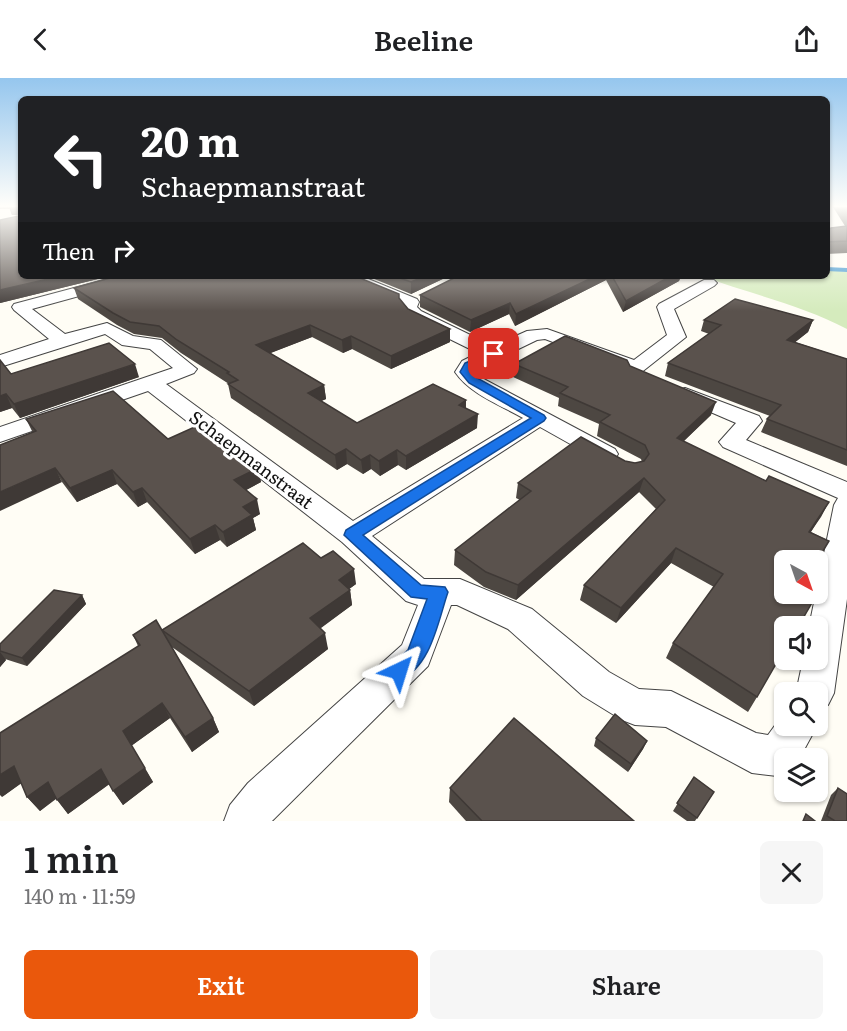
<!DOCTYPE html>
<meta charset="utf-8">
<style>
:root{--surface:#fff;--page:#f6f6f6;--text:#202124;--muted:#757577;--accent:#ea580c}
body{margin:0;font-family:Literata,serif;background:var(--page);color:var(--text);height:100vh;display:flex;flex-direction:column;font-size:22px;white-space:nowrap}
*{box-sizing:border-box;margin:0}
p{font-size:20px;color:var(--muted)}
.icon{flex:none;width:33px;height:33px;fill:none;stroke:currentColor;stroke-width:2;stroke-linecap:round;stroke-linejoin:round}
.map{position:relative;height:743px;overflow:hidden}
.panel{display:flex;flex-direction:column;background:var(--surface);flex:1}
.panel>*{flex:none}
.top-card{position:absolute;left:18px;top:18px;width:812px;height:183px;border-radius:9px;box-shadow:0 2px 4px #0004;background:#202124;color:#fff;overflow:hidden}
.needle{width:39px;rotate:140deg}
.fabs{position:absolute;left:774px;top:472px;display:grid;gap:12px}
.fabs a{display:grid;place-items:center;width:54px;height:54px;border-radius:9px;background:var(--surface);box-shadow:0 2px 4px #0004;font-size:30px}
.pin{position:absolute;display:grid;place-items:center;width:51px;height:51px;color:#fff;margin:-26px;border-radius:12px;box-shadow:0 3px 9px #0006}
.me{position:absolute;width:66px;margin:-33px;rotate:41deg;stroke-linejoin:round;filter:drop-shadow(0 0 4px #0008)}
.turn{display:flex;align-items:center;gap:21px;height:126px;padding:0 24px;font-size:27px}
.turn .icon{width:78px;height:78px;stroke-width:2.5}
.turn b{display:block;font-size:42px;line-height:51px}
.then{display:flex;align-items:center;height:57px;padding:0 24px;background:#0003;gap:12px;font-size:22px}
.round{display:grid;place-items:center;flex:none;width:63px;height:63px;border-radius:9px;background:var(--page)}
.overview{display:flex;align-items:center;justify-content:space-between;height:102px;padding:0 24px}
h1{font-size:36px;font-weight:600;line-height:45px}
.action{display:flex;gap:12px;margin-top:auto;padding:12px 24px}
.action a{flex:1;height:69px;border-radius:9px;background:var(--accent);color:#fff;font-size:24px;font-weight:600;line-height:69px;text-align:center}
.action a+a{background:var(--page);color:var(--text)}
header{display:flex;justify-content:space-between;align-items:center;height:78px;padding:0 24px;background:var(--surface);font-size:27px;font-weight:600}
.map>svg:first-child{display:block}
.green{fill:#d5ebbd}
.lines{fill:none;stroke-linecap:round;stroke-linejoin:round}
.stream{fill:#3f96cf;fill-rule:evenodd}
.minor-casing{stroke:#444;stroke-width:2}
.minor{fill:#fff;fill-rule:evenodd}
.wall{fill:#4d4742}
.shaded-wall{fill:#3f3936}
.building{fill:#5a524d;stroke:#3f3936;stroke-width:1.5}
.route{fill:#1a73e8;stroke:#114b97;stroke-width:1.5}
.labels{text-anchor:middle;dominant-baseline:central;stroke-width:6;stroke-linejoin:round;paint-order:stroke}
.street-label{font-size:18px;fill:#111;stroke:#fff}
</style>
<header><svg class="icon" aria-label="back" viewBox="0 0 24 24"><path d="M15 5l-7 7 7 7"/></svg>Beeline<svg class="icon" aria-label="share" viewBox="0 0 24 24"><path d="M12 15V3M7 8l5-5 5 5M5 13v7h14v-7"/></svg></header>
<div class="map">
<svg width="847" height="743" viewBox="0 0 847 743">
<rect width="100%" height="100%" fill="#fffdf5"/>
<!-- green -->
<path class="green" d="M827,192L847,194V251C802,227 750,216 702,198H826Z"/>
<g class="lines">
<!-- stream -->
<path class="stream" d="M826,189L847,190V194L826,193Z"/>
<defs>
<g id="minor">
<path d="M119,198H143L141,201L32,231L65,256L107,245L133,258L161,262L197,291L194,295L166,306L353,443L523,340C500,327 470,316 455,294L462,283L478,275L409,241L401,230L402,226L343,201L341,198H361L417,221L419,224L417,229L421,233L493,268L527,253L547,251L634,282L667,257L657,229L659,226L704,202H714L717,205L714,208L674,231L686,259L643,293H629L545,261L537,262L477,291L475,293L480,299L615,371L618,376L615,381L606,383L597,381L540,349L372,458L424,501H460L532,531L609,594L639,611L671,613L756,655L768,657L784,635V648H817L799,681H784V695L777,698L752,695L666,649L635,647L622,642L583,618L508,551L457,527H451L428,588L272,743H224L230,727L248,705L402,567L418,527L406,523L342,464L148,313L0,364V349L173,290L150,271L122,267L105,256L0,289V277L49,261L14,232L12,229L14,226Z"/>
<path d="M685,310L759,338L762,343L746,362L847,404V521L834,615L828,627L818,631V615H796L803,582H818V549H809L834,427L838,420L723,369L719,364L736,345L678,320L674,316L678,312Z"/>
</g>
</defs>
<!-- minor casing -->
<use href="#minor" class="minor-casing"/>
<!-- minor -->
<use href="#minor" class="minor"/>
</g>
<!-- wall -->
<g class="wall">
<path d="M0,129H21V198H110L0,225L19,137H12L10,131H0Z"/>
<path d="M833,129H847V148H845Z"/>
<path d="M847,148V175L826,176V153Z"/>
<path d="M367,198H449L411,216Z"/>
<path d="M458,198H681L679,203L623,234L606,202L515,248L509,236L470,254L420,229V217Z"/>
<path d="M74,210L399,220L408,231L450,251V264L391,291L352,271L343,275L312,259L270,275L324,307L326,321L321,323L357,345L466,322V330L477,350L406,392L398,387L380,398L371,391L363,396L347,386L337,392L231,320L228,306H229L181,275L162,260L134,256L117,247L78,221Z"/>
<path d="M704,242H813L808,254L795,264L847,281V388L761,354L767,341L770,338L665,298L668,285L709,256L701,253Z"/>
<path d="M514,286L630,288L711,337L683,364L766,403L829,424L811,454L829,463L817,483H784L757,619L748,634L666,580L673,565L714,509L671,485L616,545L580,522L584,507L656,431L639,414L516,522L484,509L454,487L455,472L520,422L516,420L518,405L625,383L635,385L642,384L641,381L597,358L599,346L558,328L559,320L513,299Z"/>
<path d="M11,296L139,299L20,340L12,330L0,334Z"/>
<path d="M26,341L168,361L258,390L261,404L246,412L260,436L253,440L256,452L227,469L220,462L195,476L147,424L138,429L117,406L77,424L62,404L33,355Z"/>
<path d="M321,480L356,506L349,511L350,512L352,527L320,550L328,571L254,628L172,569L213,640L219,654L192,674L170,640L131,668L153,704L123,727L109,706L68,736L56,720L40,733L27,719L21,705L2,719L138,568L133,557L162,552Z"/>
<path d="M82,517L86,526L27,588L5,581L6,582L0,589V566Z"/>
<path d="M596,660L647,663L643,671L628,694L594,668Z"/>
<path d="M694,699L714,714L695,743H687L673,733Z"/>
<path d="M450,710L634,743H466L449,724Z"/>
<path d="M838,710L847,743H821L831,717Z"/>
</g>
<!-- shaded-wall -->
<g class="shaded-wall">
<path d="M9,129H20L21,136L12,137Z"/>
<path d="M61,198H110L0,225V212Z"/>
<path d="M425,198H449L411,216V204Z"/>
<path d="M596,198H607L606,202L515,248L516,236Z"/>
<path d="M671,198H681L679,203L623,234L626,223Z"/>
<path d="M510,225L509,236L470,254L471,242Z"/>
<path d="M813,242L808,254L783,274L787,262Z"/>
<path d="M310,247L312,259L258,280L256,267Z"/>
<path d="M450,251V264L391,291V278Z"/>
<path d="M351,258L352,271L343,275L342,262Z"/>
<path d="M135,286L139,299L20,340L14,326Z"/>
<path d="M324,307L326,321L310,328L308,315Z"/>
<path d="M6,316L12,330L0,334V318Z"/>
<path d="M466,322L465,336L459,327Z"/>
<path d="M716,324L711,337L672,374L677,360Z"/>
<path d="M478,336L477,350L406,392V378Z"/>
<path d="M346,371L347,386L337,392L335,377Z"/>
<path d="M397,372L398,387L380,398L379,383Z"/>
<path d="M370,377L371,391L363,396L361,382Z"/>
<path d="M55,390L62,404L0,433V414Z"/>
<path d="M258,390L261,404L237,417L234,402Z"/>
<path d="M112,392L117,406L77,424L70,410Z"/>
<path d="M644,400L639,414L516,522L518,507Z"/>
<path d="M142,410L147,424L138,429L133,414Z"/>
<path d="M257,421L260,436L253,440L256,452L227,469L223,454L243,429Z"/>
<path d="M829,424L821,439L801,468L809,454Z"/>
<path d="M215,447L220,462L195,476L190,461Z"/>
<path d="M676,470L671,485L616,545L621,530Z"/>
<path d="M354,491L356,506L341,517L339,502Z"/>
<path d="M350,512L352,527L313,556L310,540Z"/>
<path d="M82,517L86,526L27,588L22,580Z"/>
<path d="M325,555L328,571L254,628L249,613Z"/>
<path d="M0,574L6,582L0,589Z"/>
<path d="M162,625L170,640L131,668L123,653Z"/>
<path d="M213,640L219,654L192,674L185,659Z"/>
<path d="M647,663L643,671L628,694L631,686Z"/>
<path d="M14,688L26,702L2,719L0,717V697Z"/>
<path d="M145,690L153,704L123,727L113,713Z"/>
<path d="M101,691L111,705L68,736L57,722Z"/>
<path d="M48,704L60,718L40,733L27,719Z"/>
</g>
<!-- building -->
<g class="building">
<path d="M19,129H21V198H61L0,212V142L19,138Z"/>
<path d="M847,148V163L826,164V153L831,150Z"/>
<path d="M117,198H355L399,216V220L408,231L450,251L391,278L351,258L342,262L310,247L256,267L324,307L308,315L357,345L433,306L466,322L459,327L478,336L406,378L397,372L379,383L370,377L361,382L346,371L335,377L228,306L238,302L227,295L229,294L177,262L159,248L130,244L113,235L74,210Z"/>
<path d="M394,198H425L411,204Z"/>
<path d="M458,198H596L516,236L510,225L471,242L420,217Z"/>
<path d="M612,198H671L626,223Z"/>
<path d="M735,221L813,242L787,262L847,281V372L767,341L781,327L668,285L721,247L704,242Z"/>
<path d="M565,258L627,282L630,288L716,324L677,360L766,403L769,398L829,424L809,454L829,463L817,483H784V516H817L798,549H784V572L757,619L673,565L723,496L676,470L621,530L584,507L665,422L644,400L518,507L486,494L455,472L531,413L518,405L581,359L625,383L635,385L644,383L649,376L645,367L600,344L610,337L560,315L568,309L514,286Z"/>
<path d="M109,265L135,286L14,326L6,316L0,318V282L11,296Z"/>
<path d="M113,313L168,361L201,346L258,390L234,402L257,421L243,429L252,437L223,454L215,447L190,461L142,410L133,414L112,392L70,410L55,390L0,414V367L36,353L26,341Z"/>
<path d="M303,465L321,480L333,473L354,491L339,502L350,512L310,540L325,555L249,613L162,552Z"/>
<path d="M818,503L822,505L821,510L818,516Z"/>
<path d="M54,512L82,517L22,580L0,573V566Z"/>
<path d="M156,542L213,640L185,659L162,625L123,653L145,690L113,713L101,691L57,722L48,704L27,719L14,688L0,697V655L140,567L133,557Z"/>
<path d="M615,636L647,663L631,686L596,660Z"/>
<path d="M514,640L634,743H482L450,710Z"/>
<path d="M694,699L714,714L697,740L677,725Z"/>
<path d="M838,710L847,716V743H835L827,738Z"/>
<path d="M806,736L815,743H803Z"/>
</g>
<!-- sky -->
<linearGradient id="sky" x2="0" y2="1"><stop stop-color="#95c6ee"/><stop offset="0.55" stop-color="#fffefa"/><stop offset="1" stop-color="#fffefa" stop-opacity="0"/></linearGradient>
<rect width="847" height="233" fill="url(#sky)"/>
<!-- route -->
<path class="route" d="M494,273L498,274V278L473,289L471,294L477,300L544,337L546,340L544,343L363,457L421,507L445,509L448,514C438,543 431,590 399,602L392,599L389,593L392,586L408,572L427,521L411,519L344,457L346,452L531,340L469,305L460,294L465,285Z"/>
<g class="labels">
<!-- street labels -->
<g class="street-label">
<text transform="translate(252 381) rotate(37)">Schaepmanstraat</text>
</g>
</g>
</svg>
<div class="fabs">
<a><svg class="needle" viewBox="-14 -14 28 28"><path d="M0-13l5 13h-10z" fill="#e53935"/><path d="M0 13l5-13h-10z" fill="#757577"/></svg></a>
<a><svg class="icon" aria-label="sound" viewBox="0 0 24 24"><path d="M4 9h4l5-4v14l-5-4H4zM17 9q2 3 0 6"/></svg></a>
<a><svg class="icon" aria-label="search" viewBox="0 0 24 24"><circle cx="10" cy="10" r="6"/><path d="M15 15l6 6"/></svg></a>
<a><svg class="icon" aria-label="layers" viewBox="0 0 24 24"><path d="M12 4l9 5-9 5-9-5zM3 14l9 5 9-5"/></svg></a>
</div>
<div class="pin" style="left:494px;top:276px;background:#d93025"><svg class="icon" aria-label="arrive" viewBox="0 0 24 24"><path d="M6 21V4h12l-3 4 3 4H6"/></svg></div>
<svg class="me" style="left:399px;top:593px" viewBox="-20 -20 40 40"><path d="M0-17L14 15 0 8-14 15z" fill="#1a73e8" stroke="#fff" stroke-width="4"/></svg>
<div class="top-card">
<div class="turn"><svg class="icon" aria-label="left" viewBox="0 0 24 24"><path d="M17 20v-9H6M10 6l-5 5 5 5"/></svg><div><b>20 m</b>Schaepmanstraat</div></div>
<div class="then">Then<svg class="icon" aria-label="right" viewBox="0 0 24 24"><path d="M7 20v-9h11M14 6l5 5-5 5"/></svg></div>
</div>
</div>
<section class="panel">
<div class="overview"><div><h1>1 min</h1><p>140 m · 11:59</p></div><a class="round"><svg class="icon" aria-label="close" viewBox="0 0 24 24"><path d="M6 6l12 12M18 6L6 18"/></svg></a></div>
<div class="action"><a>Exit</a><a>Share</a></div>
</section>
